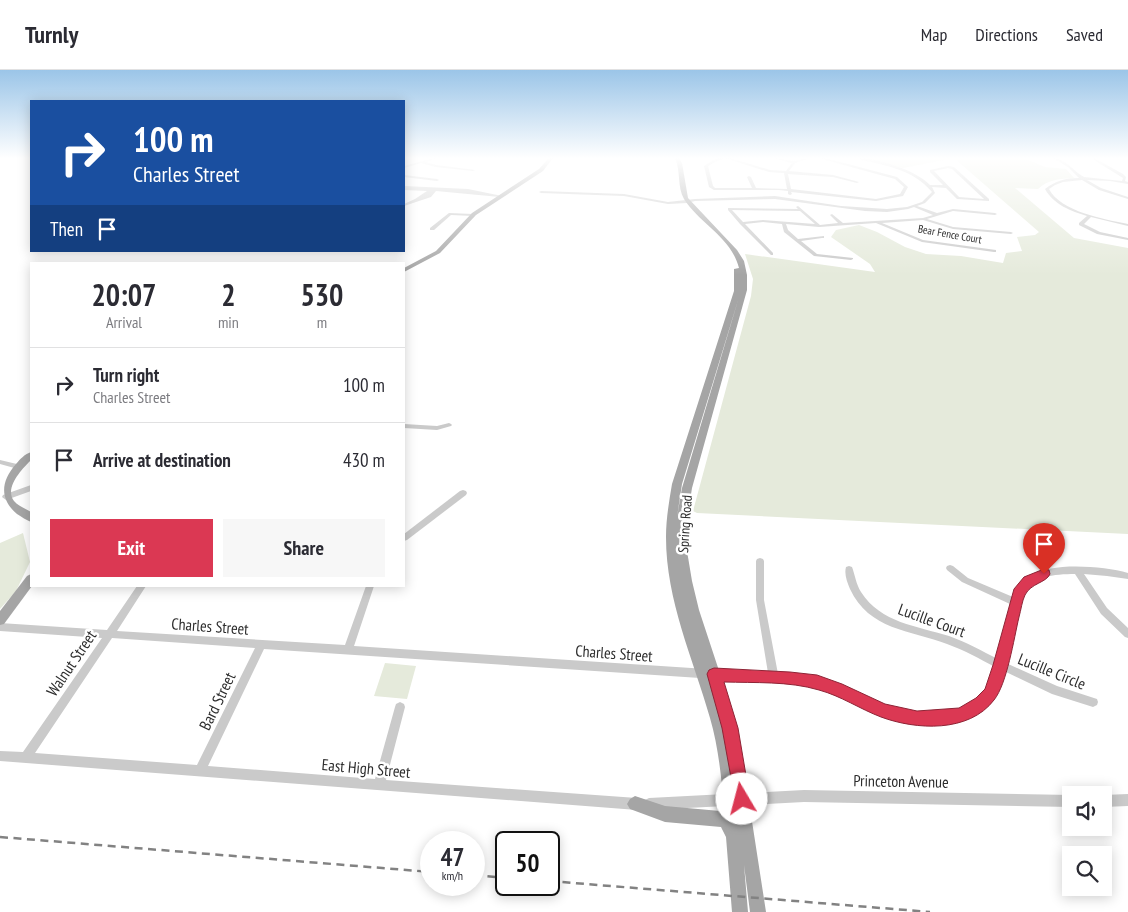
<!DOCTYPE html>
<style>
:root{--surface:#fff;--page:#f7f7f7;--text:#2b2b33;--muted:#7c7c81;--line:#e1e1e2;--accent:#db3853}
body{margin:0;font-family:"PT Sans Narrow",sans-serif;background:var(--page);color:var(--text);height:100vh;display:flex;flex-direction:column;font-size:19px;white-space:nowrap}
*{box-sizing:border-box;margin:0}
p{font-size:16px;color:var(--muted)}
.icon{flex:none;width:28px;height:28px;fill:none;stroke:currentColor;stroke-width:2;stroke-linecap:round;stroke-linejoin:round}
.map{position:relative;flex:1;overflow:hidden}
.side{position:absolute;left:30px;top:192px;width:375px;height:325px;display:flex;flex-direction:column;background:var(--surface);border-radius:0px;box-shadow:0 2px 12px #0003}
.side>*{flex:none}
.guide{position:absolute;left:30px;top:30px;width:375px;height:152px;border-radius:0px;box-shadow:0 2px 12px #0003;background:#1a4fa0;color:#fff;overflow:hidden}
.controls{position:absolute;left:1062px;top:716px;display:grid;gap:10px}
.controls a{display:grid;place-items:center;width:50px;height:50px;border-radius:0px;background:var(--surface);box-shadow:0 2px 12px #0003;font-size:25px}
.speed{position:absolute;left:420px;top:761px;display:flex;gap:10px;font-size:25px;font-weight:700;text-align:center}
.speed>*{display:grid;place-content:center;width:65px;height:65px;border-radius:50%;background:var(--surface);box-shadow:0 2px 12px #0003;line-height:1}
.speed small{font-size:12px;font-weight:400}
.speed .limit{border:2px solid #111;border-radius:8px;background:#fff;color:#111}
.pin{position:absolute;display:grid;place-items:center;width:42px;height:42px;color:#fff;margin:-51px -21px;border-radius:50% 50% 50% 0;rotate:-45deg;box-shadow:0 0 5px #0007}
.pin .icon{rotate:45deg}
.me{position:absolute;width:55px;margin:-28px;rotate:352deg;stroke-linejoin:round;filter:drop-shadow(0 0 4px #0008)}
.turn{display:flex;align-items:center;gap:18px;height:105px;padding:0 20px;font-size:22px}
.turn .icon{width:65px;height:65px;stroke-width:2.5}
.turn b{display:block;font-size:35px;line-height:42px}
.then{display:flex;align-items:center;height:48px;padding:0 20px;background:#0003;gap:10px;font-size:19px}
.eta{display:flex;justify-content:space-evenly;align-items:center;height:85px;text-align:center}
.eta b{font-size:30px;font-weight:600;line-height:35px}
.primary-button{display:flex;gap:10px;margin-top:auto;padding:10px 20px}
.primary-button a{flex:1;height:58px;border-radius:0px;background:var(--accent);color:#fff;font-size:20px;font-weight:600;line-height:58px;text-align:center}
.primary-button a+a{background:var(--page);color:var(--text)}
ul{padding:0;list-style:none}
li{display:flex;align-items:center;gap:15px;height:75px;padding:0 20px;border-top:1px solid var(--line)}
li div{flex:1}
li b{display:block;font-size:19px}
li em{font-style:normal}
header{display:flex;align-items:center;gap:30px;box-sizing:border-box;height:70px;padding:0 25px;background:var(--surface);border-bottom:1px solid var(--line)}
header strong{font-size:24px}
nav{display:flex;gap:28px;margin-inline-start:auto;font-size:18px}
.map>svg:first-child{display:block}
.green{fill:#e5eadb}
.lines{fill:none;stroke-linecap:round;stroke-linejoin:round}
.minor{fill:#cacaca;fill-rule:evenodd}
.major{fill:#a5a5a5;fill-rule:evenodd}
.rail{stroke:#828282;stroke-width:2.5;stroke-dasharray:8 5.5;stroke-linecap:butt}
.route{fill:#db3853;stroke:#8e2436}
.labels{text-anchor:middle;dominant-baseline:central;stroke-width:5;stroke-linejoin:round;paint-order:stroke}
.far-street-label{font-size:11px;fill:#2d2d2d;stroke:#fff}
.street-label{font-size:14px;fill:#2d2d2d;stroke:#fff}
.near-street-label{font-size:16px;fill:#2d2d2d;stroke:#fff}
</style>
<header>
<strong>Turnly</strong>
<nav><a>Map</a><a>Directions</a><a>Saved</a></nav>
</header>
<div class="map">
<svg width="1128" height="842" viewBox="0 0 1128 842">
<rect width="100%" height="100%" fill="#fff"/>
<!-- green -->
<g class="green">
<path d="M860,88H1024L1045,97L1066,99L1074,108C1060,109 1048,109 1038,119L1015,118L1074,168L1128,178V464L697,443L693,441L751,226L753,209L745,184L875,202L870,194L831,167L836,160L859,155L877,162L905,177L926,184L961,186L1003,193L1006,183L1022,181L1017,167L1035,165L1039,162L954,88L903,98Z"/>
<path d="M23,463L30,492L16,521L0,539V473Z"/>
<path d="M385,593L416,596L407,629L374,626Z"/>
</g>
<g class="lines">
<!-- minor -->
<g class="minor">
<path d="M434,88H438L425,92L436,95L475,100L473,101L436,97L421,93L404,98V96Z"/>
<path d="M717,88H730L770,100L786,101L792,93L776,89V88L794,91L808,88V89L795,93L789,101L833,105L859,112L857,113L833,107L788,104L791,119L876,129L900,124L904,117L895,109L822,89V88H825L897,107L908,117L903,126L876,131L791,122L792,124L790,125L788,124V121L779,120H714L709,117L704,96ZM728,89L769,102L784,103L787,119L756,118L751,107L749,106L747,107L752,118H715L713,116L708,96L719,90Z"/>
<path d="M857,88C877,88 916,100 930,115H943L930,102V100L948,96L954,97L989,129V131L957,129L946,118L932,117L935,123L925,133L917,136L937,143L953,139L995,143L997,144L995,145L953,141L927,149L953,157L1011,162L1013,163L1011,164L953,159L923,150L882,153L923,170L996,180V182H994L922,172L876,153L819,157L786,154L788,160L798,169L824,166V168H822L801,171L817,184L853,188V189L851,190L814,186L784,162L782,154L763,152L745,154L773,183V185H771L740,154L728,140V138L798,139L796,137L798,136L820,155L838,153L830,145L832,144L843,153L923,148L933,145L914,137L908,139L887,142L865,141L775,129L695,131L687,133L668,134L624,126L541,123L539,122L541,121L624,124L668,132L695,129L775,126L841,136L887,139L907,137L922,132L932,122C913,99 884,95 857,89ZM948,98L952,99L984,129L959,127L934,101ZM732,140L800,141L815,154L763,150L743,152Z"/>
<path d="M1053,88C1066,89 1073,101 1084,107L1122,111L1123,108L1091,88H1094L1123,104L1126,107L1125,111L1128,112V114L1110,111L1087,110L1101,118L1128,127V129L1099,120L1082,110L1063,112L1055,115L1049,119C1061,142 1104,149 1128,154V156L1091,147L1084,154L1100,162L1128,168V170L1097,164L1079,155V153L1087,146C1071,141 1054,135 1045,119C1055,111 1066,108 1079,108L1068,97Z"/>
<path d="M404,105L437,109L439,110L437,111L404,107Z"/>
<path d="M404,116L468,119L502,126L500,127L436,121L431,127L404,136V134L415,129L427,121L404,120Z"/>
<path d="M449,143L473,144L475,145L473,146L451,145L434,160H430V158Z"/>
<path d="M449,353L451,354L452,355L451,356L437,360L404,358V354L437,356Z"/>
<path d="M0,390L21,395L22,397L18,399L0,394Z"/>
<path d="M31,415V421L6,430L2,427L3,425Z"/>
<path d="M463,420L466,421L467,423L466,425L407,470L404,471V464L460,421Z"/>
<path d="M760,488L763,489L764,491V530L778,604C795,605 812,605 828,610C853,619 877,634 903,641C945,653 981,641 995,597C980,589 964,580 947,574C910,560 869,560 850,519C847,512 844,504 846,497L849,496L852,497C855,505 856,514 861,522C881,553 917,556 949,566C966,572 982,581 998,589L1010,534L962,512L947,500L946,498L947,496L950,495L953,496L968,508L1013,527C1017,518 1021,511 1029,506C1052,492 1102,496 1128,503V509L1107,506L1084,504L1107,538L1128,558V568L1125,567L1101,544L1075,504C1054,504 1032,506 1021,527L1006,593L1057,616L1097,629L1098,632L1097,635L1093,637L1052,624L1004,601C997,625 985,640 962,649C904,671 859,622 805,615L264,579L208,696L375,709L395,637L396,634L400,632L404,634L405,637L386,710L637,728L641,730L643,734L641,738L637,740L0,691V681L23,682L102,568L0,561V553L107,560L137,516H146L117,561L345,575L366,516H374L354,576L768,603L756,530V491L757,489ZM112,568L255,578L197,695L35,683Z"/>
<path d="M804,720L1071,725V737L804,732L649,740L645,738L643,734L645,730L649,728Z"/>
<path d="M1128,724V736L1104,737V725Z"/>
</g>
<!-- major -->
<g class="major">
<path d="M549,88H553L543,101L476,145L440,183L404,202V198L436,181L472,143L539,99Z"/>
<path d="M675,88H679L682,93L688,128L737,180L744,191L747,205V220L692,418L687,450V481L692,511L699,540L728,628L739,667L766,842H750L744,795L748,842H732L726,767L721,757L665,752L630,739L627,734L630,729L635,726L665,736L720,741L724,743C722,712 719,679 710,648C693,588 666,531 666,467C666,449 669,432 672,414L734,221V199L739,198C731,167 700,154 684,129C677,117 681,101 675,88ZM739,227L682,418L677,447L682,414Z"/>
<path d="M31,382V390C22,399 4,418 14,431C18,436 26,439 31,442V452C26,450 22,447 17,444C0,430 0,412 16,394C20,389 25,384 31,382Z"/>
<path d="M31,504L32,516L4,554L0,555V541L27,506Z"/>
</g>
<!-- rail -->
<g class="rail">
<path d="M0,767L431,802"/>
<path d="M474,805L506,808"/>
<path d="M549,811L930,842"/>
</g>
</g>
<!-- sky -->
<linearGradient id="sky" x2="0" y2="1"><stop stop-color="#9bc5e8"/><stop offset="0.43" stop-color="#fff"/><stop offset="1" stop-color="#fff" stop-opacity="0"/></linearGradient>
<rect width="1128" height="205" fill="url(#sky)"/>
<!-- route -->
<path class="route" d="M1044,499L1049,500L1050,504C1046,513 1031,513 1025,525C1022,531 1021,540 1019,547C1014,568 1007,614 994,630C969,663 916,660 881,647C860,639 841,626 819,620C789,611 754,613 724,612L738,658L750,729L748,735L742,737L736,735L722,658L707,604L709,600L714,598L790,602L817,605L842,614L885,634L917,641L959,638L976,628L985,619L993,595L1014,519L1024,507Z"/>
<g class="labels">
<!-- far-street labels -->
<g class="far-street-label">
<text transform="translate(950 164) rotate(10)">Bear Fence Court</text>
</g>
<!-- street labels -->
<g class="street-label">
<text transform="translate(685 454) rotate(-86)">Spring Road</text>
</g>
<!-- near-street labels -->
<g class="near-street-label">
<text transform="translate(932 550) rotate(20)">Lucille Court</text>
<text transform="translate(210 556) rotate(4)">Charles Street</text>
<text transform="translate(614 583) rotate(4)">Charles Street</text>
<text transform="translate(71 593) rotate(-56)">Walnut Street</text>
<text transform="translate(1052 601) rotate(22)">Lucille Circle</text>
<text transform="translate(217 631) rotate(-64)">Bard Street</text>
<text transform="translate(366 698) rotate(5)">East High Street</text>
<text transform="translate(901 711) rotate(1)">Princeton Avenue</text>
</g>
</g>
</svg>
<div class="controls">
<a><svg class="icon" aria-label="sound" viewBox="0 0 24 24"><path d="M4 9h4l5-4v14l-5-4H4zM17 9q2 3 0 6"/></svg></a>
<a><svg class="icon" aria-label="search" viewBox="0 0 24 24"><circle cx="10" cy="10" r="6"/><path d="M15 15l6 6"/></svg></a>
</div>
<div class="speed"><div>47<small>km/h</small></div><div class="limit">50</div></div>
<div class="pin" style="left:1044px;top:504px;background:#d93025"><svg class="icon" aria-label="arrive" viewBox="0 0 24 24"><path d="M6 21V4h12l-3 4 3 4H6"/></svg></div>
<svg class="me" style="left:742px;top:729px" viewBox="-20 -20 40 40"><circle r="19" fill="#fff"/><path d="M0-13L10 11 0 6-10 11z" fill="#db3853"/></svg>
<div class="guide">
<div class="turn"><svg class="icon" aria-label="right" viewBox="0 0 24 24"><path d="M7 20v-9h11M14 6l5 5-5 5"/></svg><div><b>100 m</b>Charles Street</div></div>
<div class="then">Then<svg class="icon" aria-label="arrive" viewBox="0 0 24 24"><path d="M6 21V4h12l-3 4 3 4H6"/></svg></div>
</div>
<section class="side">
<div class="eta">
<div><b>20:07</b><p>Arrival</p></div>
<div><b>2</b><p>min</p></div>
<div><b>530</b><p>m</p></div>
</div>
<ul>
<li><svg class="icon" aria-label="right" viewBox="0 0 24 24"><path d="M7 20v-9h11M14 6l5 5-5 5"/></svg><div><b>Turn right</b><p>Charles Street</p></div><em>100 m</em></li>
<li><svg class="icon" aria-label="arrive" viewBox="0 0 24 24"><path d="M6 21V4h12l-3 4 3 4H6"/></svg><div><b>Arrive at destination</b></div><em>430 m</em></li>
</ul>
<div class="primary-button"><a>Exit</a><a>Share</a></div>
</section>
</div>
